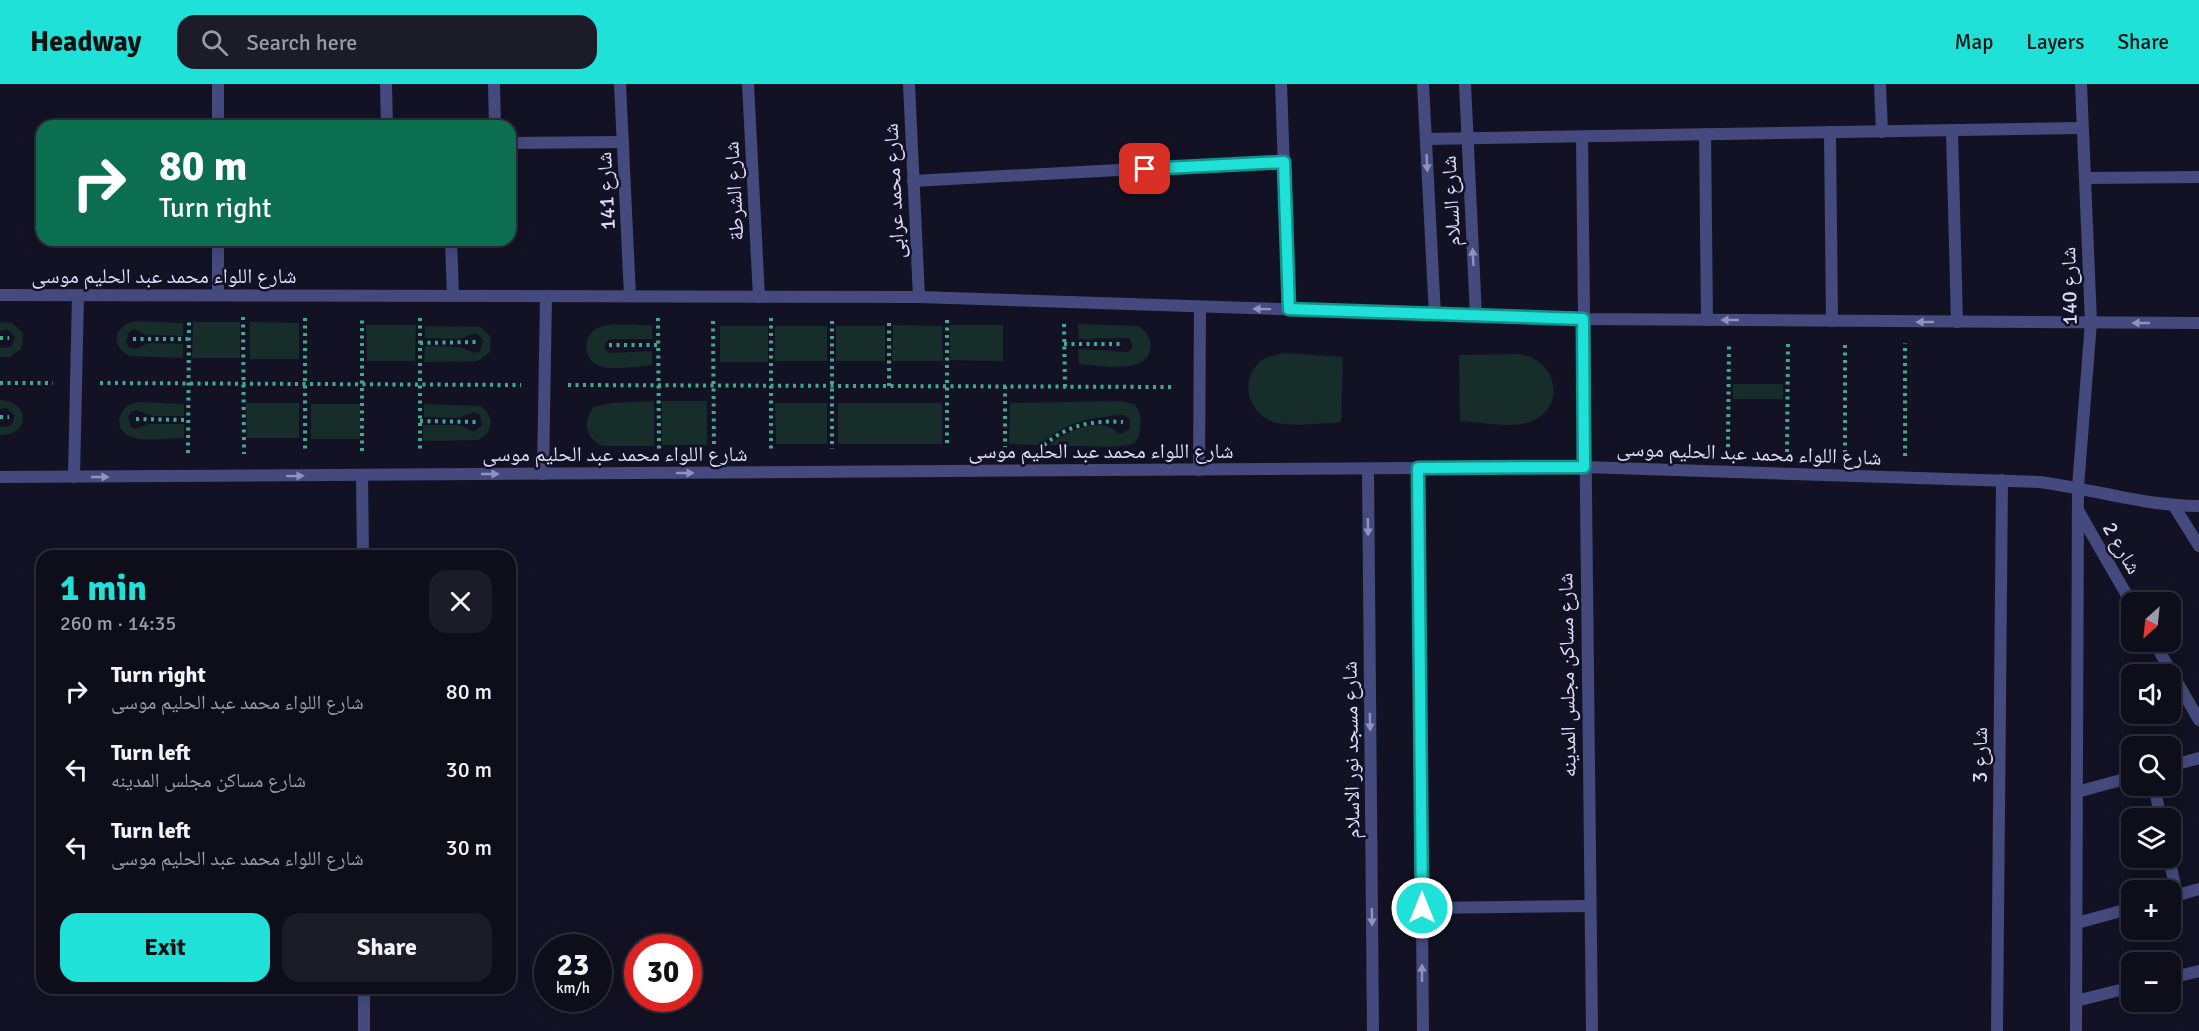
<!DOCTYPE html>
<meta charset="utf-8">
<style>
:root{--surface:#0e0e1b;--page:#1c1c28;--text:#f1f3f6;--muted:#9b9ca3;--line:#2e2e3a;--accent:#20e1d7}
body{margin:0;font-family:Signika,"Noto Naskh Arabic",sans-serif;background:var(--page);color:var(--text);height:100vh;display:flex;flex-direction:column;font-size:22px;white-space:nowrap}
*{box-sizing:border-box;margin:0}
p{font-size:20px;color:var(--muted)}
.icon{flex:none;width:33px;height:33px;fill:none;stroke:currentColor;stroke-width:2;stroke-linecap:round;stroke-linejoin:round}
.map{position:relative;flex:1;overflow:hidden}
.sheet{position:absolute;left:36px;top:466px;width:480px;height:444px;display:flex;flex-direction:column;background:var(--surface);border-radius:18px;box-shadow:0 3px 15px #0003,0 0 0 2px var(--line)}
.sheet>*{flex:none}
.guide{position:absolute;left:36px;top:36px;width:480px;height:126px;border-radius:18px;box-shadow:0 3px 15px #0003,0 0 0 2px var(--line);background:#0b6e4f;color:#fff;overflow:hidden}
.needle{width:39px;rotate:207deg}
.fabs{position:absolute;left:2121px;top:508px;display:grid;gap:12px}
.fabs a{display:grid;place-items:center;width:60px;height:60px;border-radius:12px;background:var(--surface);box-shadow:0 3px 15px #0003,0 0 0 2px var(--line);font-size:30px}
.speed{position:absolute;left:534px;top:850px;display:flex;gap:12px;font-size:30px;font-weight:700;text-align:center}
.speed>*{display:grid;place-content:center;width:78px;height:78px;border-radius:50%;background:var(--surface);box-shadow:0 3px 15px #0003,0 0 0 2px var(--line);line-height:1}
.speed small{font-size:15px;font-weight:400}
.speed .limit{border:9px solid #d22;background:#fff;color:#111}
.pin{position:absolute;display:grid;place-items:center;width:51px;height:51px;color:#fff;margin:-26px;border-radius:12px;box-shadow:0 3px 9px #0006}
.me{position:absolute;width:66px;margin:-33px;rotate:0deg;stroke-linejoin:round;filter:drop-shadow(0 0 4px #0008)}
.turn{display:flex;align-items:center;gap:21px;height:126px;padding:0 24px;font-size:27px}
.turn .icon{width:78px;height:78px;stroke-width:2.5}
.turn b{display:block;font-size:42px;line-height:51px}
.round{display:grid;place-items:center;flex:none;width:63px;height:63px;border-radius:18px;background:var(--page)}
.overview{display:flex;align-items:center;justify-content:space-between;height:102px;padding:0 24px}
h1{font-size:36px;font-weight:800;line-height:45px;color:var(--accent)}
.button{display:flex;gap:12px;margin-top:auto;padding:12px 24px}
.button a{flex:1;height:69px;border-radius:18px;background:var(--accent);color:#111;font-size:24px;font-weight:800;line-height:69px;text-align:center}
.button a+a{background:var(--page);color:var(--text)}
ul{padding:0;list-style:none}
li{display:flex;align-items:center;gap:18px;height:78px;padding:0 24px}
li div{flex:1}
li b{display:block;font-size:22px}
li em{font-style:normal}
header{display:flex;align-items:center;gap:36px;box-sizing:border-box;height:84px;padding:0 30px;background:var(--accent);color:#111}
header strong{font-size:28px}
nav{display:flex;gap:33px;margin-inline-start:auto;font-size:21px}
.search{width:420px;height:54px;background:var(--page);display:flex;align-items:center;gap:15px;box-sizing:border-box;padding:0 21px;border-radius:18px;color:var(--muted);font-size:22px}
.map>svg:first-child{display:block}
.green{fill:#162d29}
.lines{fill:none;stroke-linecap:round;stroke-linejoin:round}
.path{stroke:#40a992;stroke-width:4;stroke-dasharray:3 4.5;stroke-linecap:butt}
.minor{stroke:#444a7d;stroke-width:12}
.oneway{fill:#9093bc}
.route-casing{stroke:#15928c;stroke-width:15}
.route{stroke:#20e1d7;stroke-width:10}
.labels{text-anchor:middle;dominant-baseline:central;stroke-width:5;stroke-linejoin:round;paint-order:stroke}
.street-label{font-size:21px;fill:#dbdcfa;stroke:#131224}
</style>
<header>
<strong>Headway</strong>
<div class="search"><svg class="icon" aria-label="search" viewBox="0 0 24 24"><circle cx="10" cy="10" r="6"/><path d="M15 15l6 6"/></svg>Search here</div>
<nav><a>Map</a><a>Layers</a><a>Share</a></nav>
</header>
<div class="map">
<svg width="2199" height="947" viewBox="0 0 2199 947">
<rect width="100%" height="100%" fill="#131224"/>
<!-- green -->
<g class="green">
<path d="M136,237L183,239V252L146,251L134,245L129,248L126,258L129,263L134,265L139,264L148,259L183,260V274L130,272C109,262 114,241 136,237Z"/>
<path d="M0,238L12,239L23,249L22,264L10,273H0V263L7,264L12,262L15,253L7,245L0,247Z"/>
<path d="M193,238H240V274H192Z"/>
<path d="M250,238L299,239V275H250Z"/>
<path d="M1078,240L1138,242C1146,248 1153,255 1150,266C1145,291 1098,281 1079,280L1078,265L1128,268L1132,264V259L1129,254H1124L1079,255Z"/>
<path d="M366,241H416L415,277H367Z"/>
<path d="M652,241V255H613L608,256L605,260V265L609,269L652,267V281C637,282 615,287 600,282C582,276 582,249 600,243C616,238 636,242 652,241Z"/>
<path d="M893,241L942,242L943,277H892Z"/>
<path d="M950,241H1003V277L950,276Z"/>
<path d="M425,242L480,243L491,253L490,268L478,277L424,278L425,262L460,263L475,269L480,267L483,257L480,252L475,249L460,255L425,254Z"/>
<rect x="720" y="242" width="48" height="36"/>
<rect x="775" y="242" width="52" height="35"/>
<rect x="836" y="242" width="49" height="35"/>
<path d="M1284,269L1343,273L1341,338C1322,339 1288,344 1271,337C1246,327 1240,293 1262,276C1268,272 1277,271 1284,269Z"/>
<path d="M1518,270C1556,274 1569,323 1530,338C1513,345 1480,338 1460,337L1459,271Z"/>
<rect x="1733" y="300" width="50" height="15"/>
<path d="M0,316C30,317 31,352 0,351V342C9,345 14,340 14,331L7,324L0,325Z"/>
<path d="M654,317V362H603C585,354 582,338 594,323L610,319Z"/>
<rect x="662" y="317" width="45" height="44"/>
<path d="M1120,317L1134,320C1141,327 1141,332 1140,342C1140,348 1139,355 1134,359C1123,366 1065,361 1049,361C1064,350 1089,336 1109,343C1113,344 1115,348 1121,350L1130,345V335C1122,328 1113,332 1104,333C1078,336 1060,343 1040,361L1009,360L1010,319Z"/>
<path d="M139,318L184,320V332H152L136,326L131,328L128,333L131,343L136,345L148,340H184V354C168,354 147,358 132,353C111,346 118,320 139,318Z"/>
<path d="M246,319H299V354H247Z"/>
<path d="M775,319H827V360H776Z"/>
<rect x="838" y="319" width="104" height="41"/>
<rect x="311" y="320" width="49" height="35"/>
<path d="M424,320L480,322C495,331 494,348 478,356L423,357V341H460L474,348L482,341L480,331L474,328L459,334L424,333Z"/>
</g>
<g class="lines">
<!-- path -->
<g class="path">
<path d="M243,233L244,370"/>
<path d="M305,234V367"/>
<path d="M420,234V367"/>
<path d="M658,234L659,365"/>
<path d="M771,234V365"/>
<path d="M947,236V363"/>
<path d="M713,237L714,364"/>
<path d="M832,237V365"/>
<path d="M1064,240L1065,303"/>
<path d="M0,254H9"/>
<path d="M133,255H188"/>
<path d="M420,259L478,258"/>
<path d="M1064,260H1124"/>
<path d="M609,261H658"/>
<path d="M0,299H53"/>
<path d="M100,299L521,301"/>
<path d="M568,301L1175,303"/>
<path d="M889,302V236"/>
<path d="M1005,302V363"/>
<path d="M0,333H9"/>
<path d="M136,335L188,336"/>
<path d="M420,337L477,338"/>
<path d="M1044,361C1068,341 1092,336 1123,338"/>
<path d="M1728,363L1729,260"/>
<path d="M362,367V236"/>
<path d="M1787,368L1788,258"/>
<path d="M188,369L189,236"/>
<path d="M1845,369V260"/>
<path d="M1905,372V259"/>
</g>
<!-- minor -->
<g class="minor">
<path d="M386,0L387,42"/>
<path d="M494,0L495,42"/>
<path d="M620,0L630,212"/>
<path d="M748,0L759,213"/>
<path d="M909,0L919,213"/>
<path d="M1281,0L1289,225"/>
<path d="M1423,0L1435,231"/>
<path d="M1465,0L1476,232"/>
<path d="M1880,0L1882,48"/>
<path d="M218,42V0"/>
<path d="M1952,47L1957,238"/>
<path d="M1830,48L1832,237"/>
<path d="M1705,50L1707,236"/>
<path d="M1582,53L1592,947"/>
<path d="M1426,55L2082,44"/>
<path d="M510,59L623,58"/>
<path d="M2085,94L2199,93"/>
<path d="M913,97L1284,77"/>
<path d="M451,156L453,212"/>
<path d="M0,211L919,213L1583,235L2199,239"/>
<path d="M218,211V156"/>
<path d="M1418,384L1423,947"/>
<path d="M1368,385L1373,947"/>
<path d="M1199,386L1200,223"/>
<path d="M543,390L546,212"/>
<path d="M362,391L363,472"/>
<path d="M0,393L1584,383L2040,398C2093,405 2144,422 2199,422"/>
<path d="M74,393L78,211"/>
<path d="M2174,422L2199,462"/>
<path d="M2079,428L2132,520"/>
<path d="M2154,558L2199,636"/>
<path d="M2170,682L2199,674"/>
<path d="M2154,702L2161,735"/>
<path d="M2077,708L2132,693"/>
<path d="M2169,774L2177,811"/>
<path d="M2171,813L2199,805"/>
<path d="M1422,824L1590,822"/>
<path d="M2077,839L2132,824"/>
<path d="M2170,894L2199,887"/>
<path d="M364,904V947"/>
<path d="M2076,917L2132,903"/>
<path d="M1997,947L2002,396"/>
<path d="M2076,947L2078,403L2091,238L2081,0"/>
</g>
</g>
<!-- one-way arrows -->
<defs><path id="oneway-solid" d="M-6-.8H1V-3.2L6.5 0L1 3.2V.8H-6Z" transform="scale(1.5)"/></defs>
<g class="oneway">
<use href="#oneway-solid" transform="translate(1427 79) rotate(87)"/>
<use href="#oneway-solid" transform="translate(1473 173) rotate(-93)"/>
<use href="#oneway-solid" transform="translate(1262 225) rotate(-179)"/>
<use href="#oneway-solid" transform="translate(1730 236) rotate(-180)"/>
<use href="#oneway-solid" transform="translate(1925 238) rotate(-180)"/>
<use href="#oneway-solid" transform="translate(2141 239) rotate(-180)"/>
<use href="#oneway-solid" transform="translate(685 389)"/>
<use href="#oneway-solid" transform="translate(490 390)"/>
<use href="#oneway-solid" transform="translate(295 392) rotate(-1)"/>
<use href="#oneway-solid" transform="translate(100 393)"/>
<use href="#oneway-solid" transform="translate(1368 443) rotate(89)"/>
<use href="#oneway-solid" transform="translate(1370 638) rotate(89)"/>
<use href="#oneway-solid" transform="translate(1372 833) rotate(89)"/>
<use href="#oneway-solid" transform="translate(1422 889) rotate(-90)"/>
</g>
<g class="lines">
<defs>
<path id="route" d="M1145,85L1284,78L1289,225L1583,235L1584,383L1418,384L1422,824"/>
</defs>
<!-- route casing -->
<use href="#route" class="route-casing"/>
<!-- route -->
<use href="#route" class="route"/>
</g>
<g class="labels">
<!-- street labels -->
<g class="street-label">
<text transform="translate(606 107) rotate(-93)">شارع 141</text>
<text transform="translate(734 107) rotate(-93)">شارع الشرطة</text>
<text transform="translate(894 107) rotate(-93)">شارع محمد عرابى</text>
<text transform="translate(1451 117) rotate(-93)">شارع السلام</text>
<text x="164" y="192">شارع اللواء محمد عبد الحليم موسى</text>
<text transform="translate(2069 202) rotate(-91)">شارع 140</text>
<text x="1101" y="367">شارع اللواء محمد عبد الحليم موسى</text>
<text transform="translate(1749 369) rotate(2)">شارع اللواء محمد عبد الحليم موسى</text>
<text x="615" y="370">شارع اللواء محمد عبد الحليم موسى</text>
<text transform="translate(2122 464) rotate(60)">شارع 2</text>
<text transform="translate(1567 591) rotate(-91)">شارع مساكن مجلس المدينه</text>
<text transform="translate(1351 666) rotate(-91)">شارع مسجد نور الاسلام</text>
<text transform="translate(1980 671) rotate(-90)">شارع 3</text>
</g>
</g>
</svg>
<div class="fabs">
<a><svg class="needle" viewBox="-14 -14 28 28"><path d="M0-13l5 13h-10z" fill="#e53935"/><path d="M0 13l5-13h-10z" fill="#9b9ca3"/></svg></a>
<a><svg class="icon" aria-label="sound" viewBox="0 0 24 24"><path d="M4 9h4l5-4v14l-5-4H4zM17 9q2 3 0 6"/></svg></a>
<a><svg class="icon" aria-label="search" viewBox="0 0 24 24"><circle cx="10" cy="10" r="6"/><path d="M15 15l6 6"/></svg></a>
<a><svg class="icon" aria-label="layers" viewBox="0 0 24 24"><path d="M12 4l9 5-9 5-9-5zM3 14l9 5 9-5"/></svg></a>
<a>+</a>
<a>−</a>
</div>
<div class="speed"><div>23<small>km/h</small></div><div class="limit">30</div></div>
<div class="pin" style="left:1145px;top:85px;background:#d93025"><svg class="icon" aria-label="arrive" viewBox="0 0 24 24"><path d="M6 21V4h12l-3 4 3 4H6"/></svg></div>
<svg class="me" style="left:1422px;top:824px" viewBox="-20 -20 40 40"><circle r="17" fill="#20e1d7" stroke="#fff" stroke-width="3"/><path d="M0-11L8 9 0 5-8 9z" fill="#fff"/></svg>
<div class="guide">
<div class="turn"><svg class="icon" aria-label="right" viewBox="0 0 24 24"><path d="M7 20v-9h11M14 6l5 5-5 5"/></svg><div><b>80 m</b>Turn right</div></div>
</div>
<section class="sheet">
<div class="overview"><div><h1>1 min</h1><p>260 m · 14:35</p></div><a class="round"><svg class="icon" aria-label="close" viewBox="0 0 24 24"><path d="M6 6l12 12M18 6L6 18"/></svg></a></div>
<ul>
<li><svg class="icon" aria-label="right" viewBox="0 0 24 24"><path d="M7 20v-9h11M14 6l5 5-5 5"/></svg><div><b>Turn right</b><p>شارع اللواء محمد عبد الحليم موسى</p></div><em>80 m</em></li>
<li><svg class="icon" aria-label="left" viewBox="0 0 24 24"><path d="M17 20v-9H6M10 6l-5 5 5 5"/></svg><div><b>Turn left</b><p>شارع مساكن مجلس المدينه</p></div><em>30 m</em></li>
<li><svg class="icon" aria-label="left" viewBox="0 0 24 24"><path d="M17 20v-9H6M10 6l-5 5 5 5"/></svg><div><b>Turn left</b><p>شارع اللواء محمد عبد الحليم موسى</p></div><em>30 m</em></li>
</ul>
<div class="button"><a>Exit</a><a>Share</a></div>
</section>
</div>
